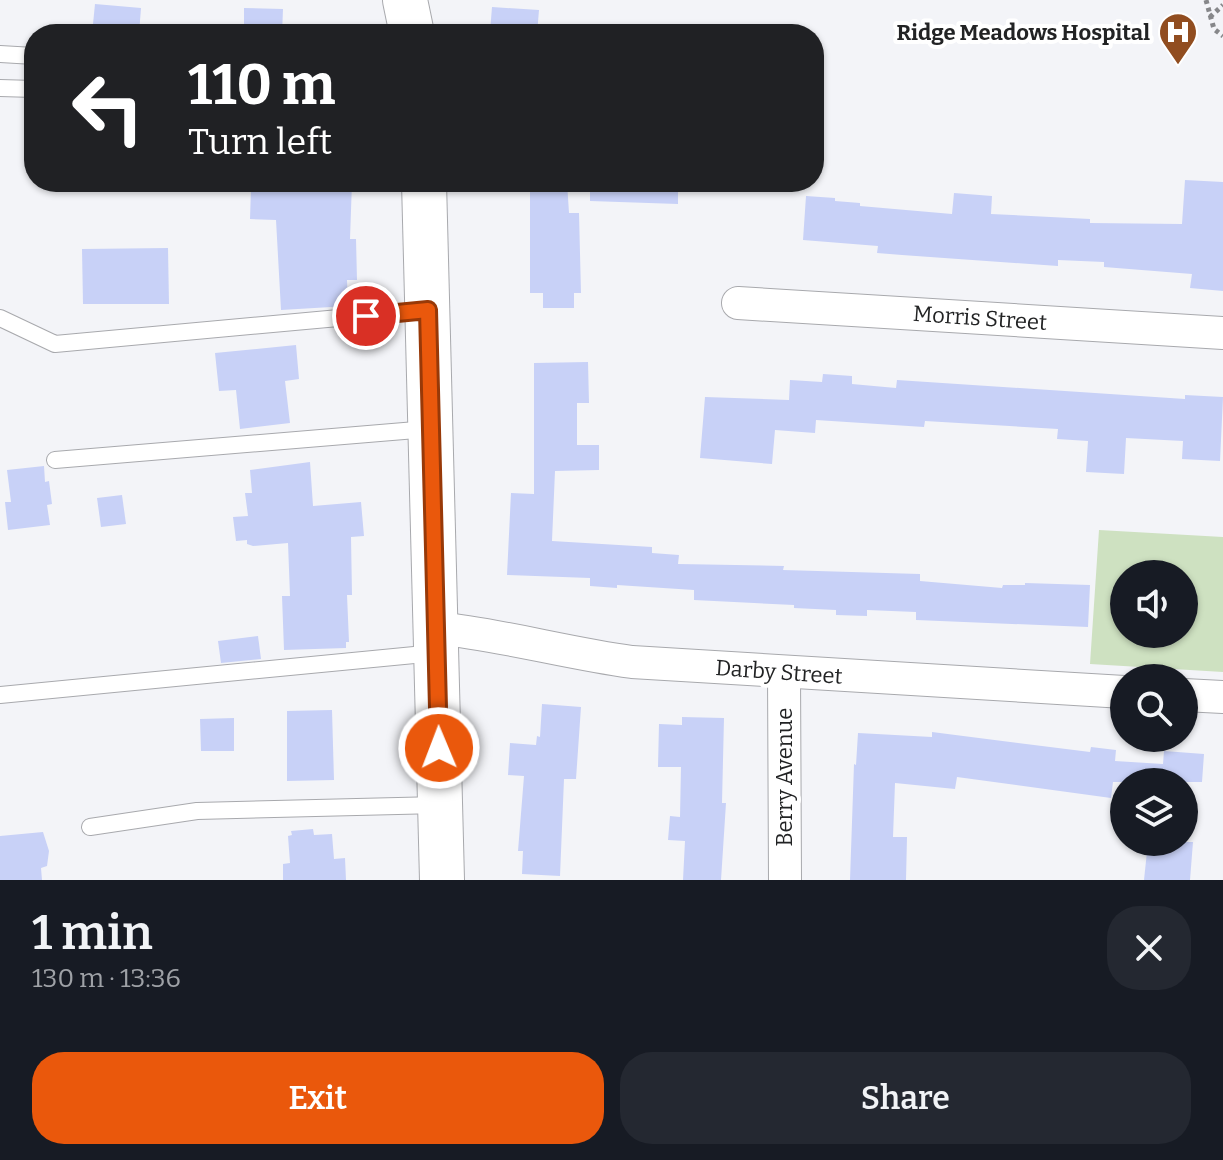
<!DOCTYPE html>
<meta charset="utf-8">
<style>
:root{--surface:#171b24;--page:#242831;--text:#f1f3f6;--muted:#9ea1a6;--accent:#ea580c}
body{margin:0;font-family:Bitter,serif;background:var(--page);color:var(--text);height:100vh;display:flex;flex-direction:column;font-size:30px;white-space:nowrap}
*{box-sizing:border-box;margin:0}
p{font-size:26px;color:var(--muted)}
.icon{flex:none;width:44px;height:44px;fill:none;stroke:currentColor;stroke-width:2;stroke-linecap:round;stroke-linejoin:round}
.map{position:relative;height:880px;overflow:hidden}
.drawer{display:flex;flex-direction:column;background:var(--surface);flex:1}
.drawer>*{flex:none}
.guide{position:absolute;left:24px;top:24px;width:800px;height:168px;border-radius:32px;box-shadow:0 2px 6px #0004;background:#202124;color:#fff;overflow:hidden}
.controls{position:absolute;left:1110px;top:560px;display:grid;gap:16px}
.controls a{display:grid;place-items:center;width:88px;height:88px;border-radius:50%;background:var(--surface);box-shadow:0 2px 6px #0004;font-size:40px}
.pin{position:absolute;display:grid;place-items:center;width:68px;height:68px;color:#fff;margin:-34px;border:4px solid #fff;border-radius:50%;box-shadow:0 2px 8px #0007}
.me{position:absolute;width:88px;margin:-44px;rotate:359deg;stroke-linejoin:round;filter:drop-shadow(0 0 6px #0008)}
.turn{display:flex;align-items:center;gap:28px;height:168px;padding:0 32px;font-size:36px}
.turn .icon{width:104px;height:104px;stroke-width:2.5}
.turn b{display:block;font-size:56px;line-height:68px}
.round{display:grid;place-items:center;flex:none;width:84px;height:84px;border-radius:32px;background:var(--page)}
.head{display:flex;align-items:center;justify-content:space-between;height:136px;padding:0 32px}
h1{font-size:48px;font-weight:600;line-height:60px}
.action{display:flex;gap:16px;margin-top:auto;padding:16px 32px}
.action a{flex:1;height:92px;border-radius:32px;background:var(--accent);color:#fff;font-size:32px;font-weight:600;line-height:92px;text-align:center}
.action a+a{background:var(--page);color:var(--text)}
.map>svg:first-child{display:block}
.green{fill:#cee1c1;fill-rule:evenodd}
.building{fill:#c8d1f7}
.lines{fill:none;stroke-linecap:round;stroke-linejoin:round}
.lane-casing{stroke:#a8a9ad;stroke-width:18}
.street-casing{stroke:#a8a9ad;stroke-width:34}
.secondary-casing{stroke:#a8a9ad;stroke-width:46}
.path{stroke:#86878a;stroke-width:5;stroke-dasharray:4 4;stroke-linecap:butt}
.lane{stroke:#fff;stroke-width:16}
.street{stroke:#fff;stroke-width:32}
.secondary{stroke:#fff;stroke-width:44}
.route-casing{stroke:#983908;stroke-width:20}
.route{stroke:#ea580c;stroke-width:14}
.labels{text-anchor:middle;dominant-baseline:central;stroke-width:8;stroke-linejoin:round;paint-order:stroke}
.poi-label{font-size:22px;font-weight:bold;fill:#222324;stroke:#fff;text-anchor:end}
.street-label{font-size:22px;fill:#222324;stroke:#fff}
</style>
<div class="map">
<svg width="1223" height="880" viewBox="0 0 1223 880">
<rect width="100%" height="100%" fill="#f3f4f8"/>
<!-- green -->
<path class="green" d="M1099,530L1223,537V672L1090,664ZM1124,574H1184V634H1124Z"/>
<!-- building -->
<g class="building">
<path d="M95,4L141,8L139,34H92Z"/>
<path d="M492,7L539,10L537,34L490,32Z"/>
<path d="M244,8L283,9L282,34H244Z"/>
<path d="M1185,180L1223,182V291L1190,288L1192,274L1104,267V262L1058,260V266L902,255L877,253L878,246L803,240L806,196L835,198V201L860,203V206L952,214L954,193L992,196L991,214L1090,219V223L1182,224Z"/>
<path d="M274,182H352L350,239H356L357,280H347L348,306L281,310L276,220L250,219L251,188L274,189Z"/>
<path d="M530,182H567L569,213H579L581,293H574V308H543V293H530Z"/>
<path d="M590,182H678V204L590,201Z"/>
<path d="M168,248L169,304H83L82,249Z"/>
<path d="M296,345L299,379L285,381L290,423L240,429L236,390L219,391L215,353Z"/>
<path d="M588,362L589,403H577V445H599V470L555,471L552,541L652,547V553L679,555L678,564L784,566L783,570L920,574V581L1002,588L1003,585H1025V583L1090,585L1088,627L916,620V612L867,610V616L836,615V610L794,608V605L694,600V590L617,585V588L590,586V578L507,575L511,493L534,494V363Z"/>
<path d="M823,374L852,376V384L896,388L897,380L1185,399V395L1223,397L1220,461L1182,459L1183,441L1126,438L1124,474L1086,472L1088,441L1057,439L1058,429L925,421L924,427L816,420L815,433L775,430L772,464L700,458L705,397L789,400L790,380L822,382Z"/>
<path d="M310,462L313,506L361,502L364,536L351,537L352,595H347L349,642H346V648L284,650L282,596H290L288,543L253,546L247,544V540L236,541L233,517L248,516L245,493H252L250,470Z"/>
<path d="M44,466L45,482L49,481L52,504L47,505L50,525L8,530L5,502H11L7,470Z"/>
<path d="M122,495L126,524L101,527L97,498Z"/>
<path d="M258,636L261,659L221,663L218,641Z"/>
<path d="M542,704L581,707L576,779H564L560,876L522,874L523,851H518L524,776L508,775L510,743L536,745L537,736L540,737Z"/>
<path d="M332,710L334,780L287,781V711Z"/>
<path d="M682,717L724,718L722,803H726L721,880H683L685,841L668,840L670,816L680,817L681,767H658L659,724L682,725Z"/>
<path d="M234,718V751H201L200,719Z"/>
<path d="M932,732L1090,752L1091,747L1116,750L1115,761L1163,764L1164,751L1204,754L1202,782H1113L1111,798L957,777L955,789L895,783L893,837H907L906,880H850L854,764L856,765L858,733L932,737Z"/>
<path d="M313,829L314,835L332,834L334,859L345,858L346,880H283V864L290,863L288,836L292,835L291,831Z"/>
<path d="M43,832L49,851L47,866L41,868L42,880H0V836Z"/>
<path d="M1148,842H1193L1190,880H1144Z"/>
</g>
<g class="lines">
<defs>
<g id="lane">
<path d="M0,54L34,56"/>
<path d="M0,88L34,89"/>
<path d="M0,318L55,344L426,310"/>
<path d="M55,460L428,429"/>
<path d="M0,695L435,653"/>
<path d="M90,827L197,811L439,805"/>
</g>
<g id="street">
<path d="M738,303L1223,333"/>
<path d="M437,628C503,635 566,653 632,662L1124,692"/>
<path d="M784,673L785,880"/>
<path d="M1184,695L1223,697"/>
</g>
<g id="secondary">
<path d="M405,0L412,34"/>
<path d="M424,182L442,880"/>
</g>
</defs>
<!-- lane casing -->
<use href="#lane" class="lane-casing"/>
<!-- street casing -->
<use href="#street" class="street-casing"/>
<!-- secondary casing -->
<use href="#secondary" class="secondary-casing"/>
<!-- path -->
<g class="path">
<path d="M1206,0L1214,29L1223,36"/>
<path d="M1210,17L1223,5"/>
</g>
<!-- lane -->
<use href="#lane" class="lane"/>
<!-- street -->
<use href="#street" class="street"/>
<!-- secondary -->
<use href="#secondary" class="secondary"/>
</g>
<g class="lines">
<defs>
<path id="route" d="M366,316L428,310L439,748"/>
</defs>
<!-- route casing -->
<use href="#route" class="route-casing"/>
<!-- route -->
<use href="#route" class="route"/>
</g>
<!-- icons -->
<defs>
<symbol id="hospital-pin" viewBox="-11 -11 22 30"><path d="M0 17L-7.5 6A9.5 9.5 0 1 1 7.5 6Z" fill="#914d20" stroke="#fff"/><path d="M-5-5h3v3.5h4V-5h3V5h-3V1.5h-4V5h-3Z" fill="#fff"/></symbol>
</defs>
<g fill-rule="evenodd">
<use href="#hospital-pin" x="1156" y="10" width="44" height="60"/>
</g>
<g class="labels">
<!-- poi labels -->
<g class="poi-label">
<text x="1150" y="32">Ridge Meadows Hospital</text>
</g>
<!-- street labels -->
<g class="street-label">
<text transform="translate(980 318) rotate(4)">Morris Street</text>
<text transform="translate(779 672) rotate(4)">Darby Street</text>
<text transform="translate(784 777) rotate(-90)">Berry Avenue</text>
</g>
</g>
</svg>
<div class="controls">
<a><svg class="icon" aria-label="sound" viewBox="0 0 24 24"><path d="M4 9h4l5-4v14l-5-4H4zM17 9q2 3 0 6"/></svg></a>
<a><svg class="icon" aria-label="search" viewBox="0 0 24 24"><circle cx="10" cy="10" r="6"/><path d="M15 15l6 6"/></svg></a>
<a><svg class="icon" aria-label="layers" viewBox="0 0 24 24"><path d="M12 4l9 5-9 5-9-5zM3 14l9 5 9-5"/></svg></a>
</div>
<div class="pin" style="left:366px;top:316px;background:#d93025"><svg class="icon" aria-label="arrive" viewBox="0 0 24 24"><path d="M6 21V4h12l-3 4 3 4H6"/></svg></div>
<svg class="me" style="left:439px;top:748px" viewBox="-20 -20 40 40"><circle r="17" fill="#ea580c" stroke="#fff" stroke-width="3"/><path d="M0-11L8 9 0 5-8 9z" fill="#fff"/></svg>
<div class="guide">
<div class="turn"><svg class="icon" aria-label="left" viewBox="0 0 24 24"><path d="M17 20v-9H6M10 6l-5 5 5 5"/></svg><div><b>110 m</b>Turn left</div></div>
</div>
</div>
<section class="drawer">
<div class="head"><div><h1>1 min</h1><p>130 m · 13:36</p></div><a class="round"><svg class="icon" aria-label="close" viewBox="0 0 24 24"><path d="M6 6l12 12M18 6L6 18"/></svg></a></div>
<div class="action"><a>Exit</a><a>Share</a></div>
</section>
